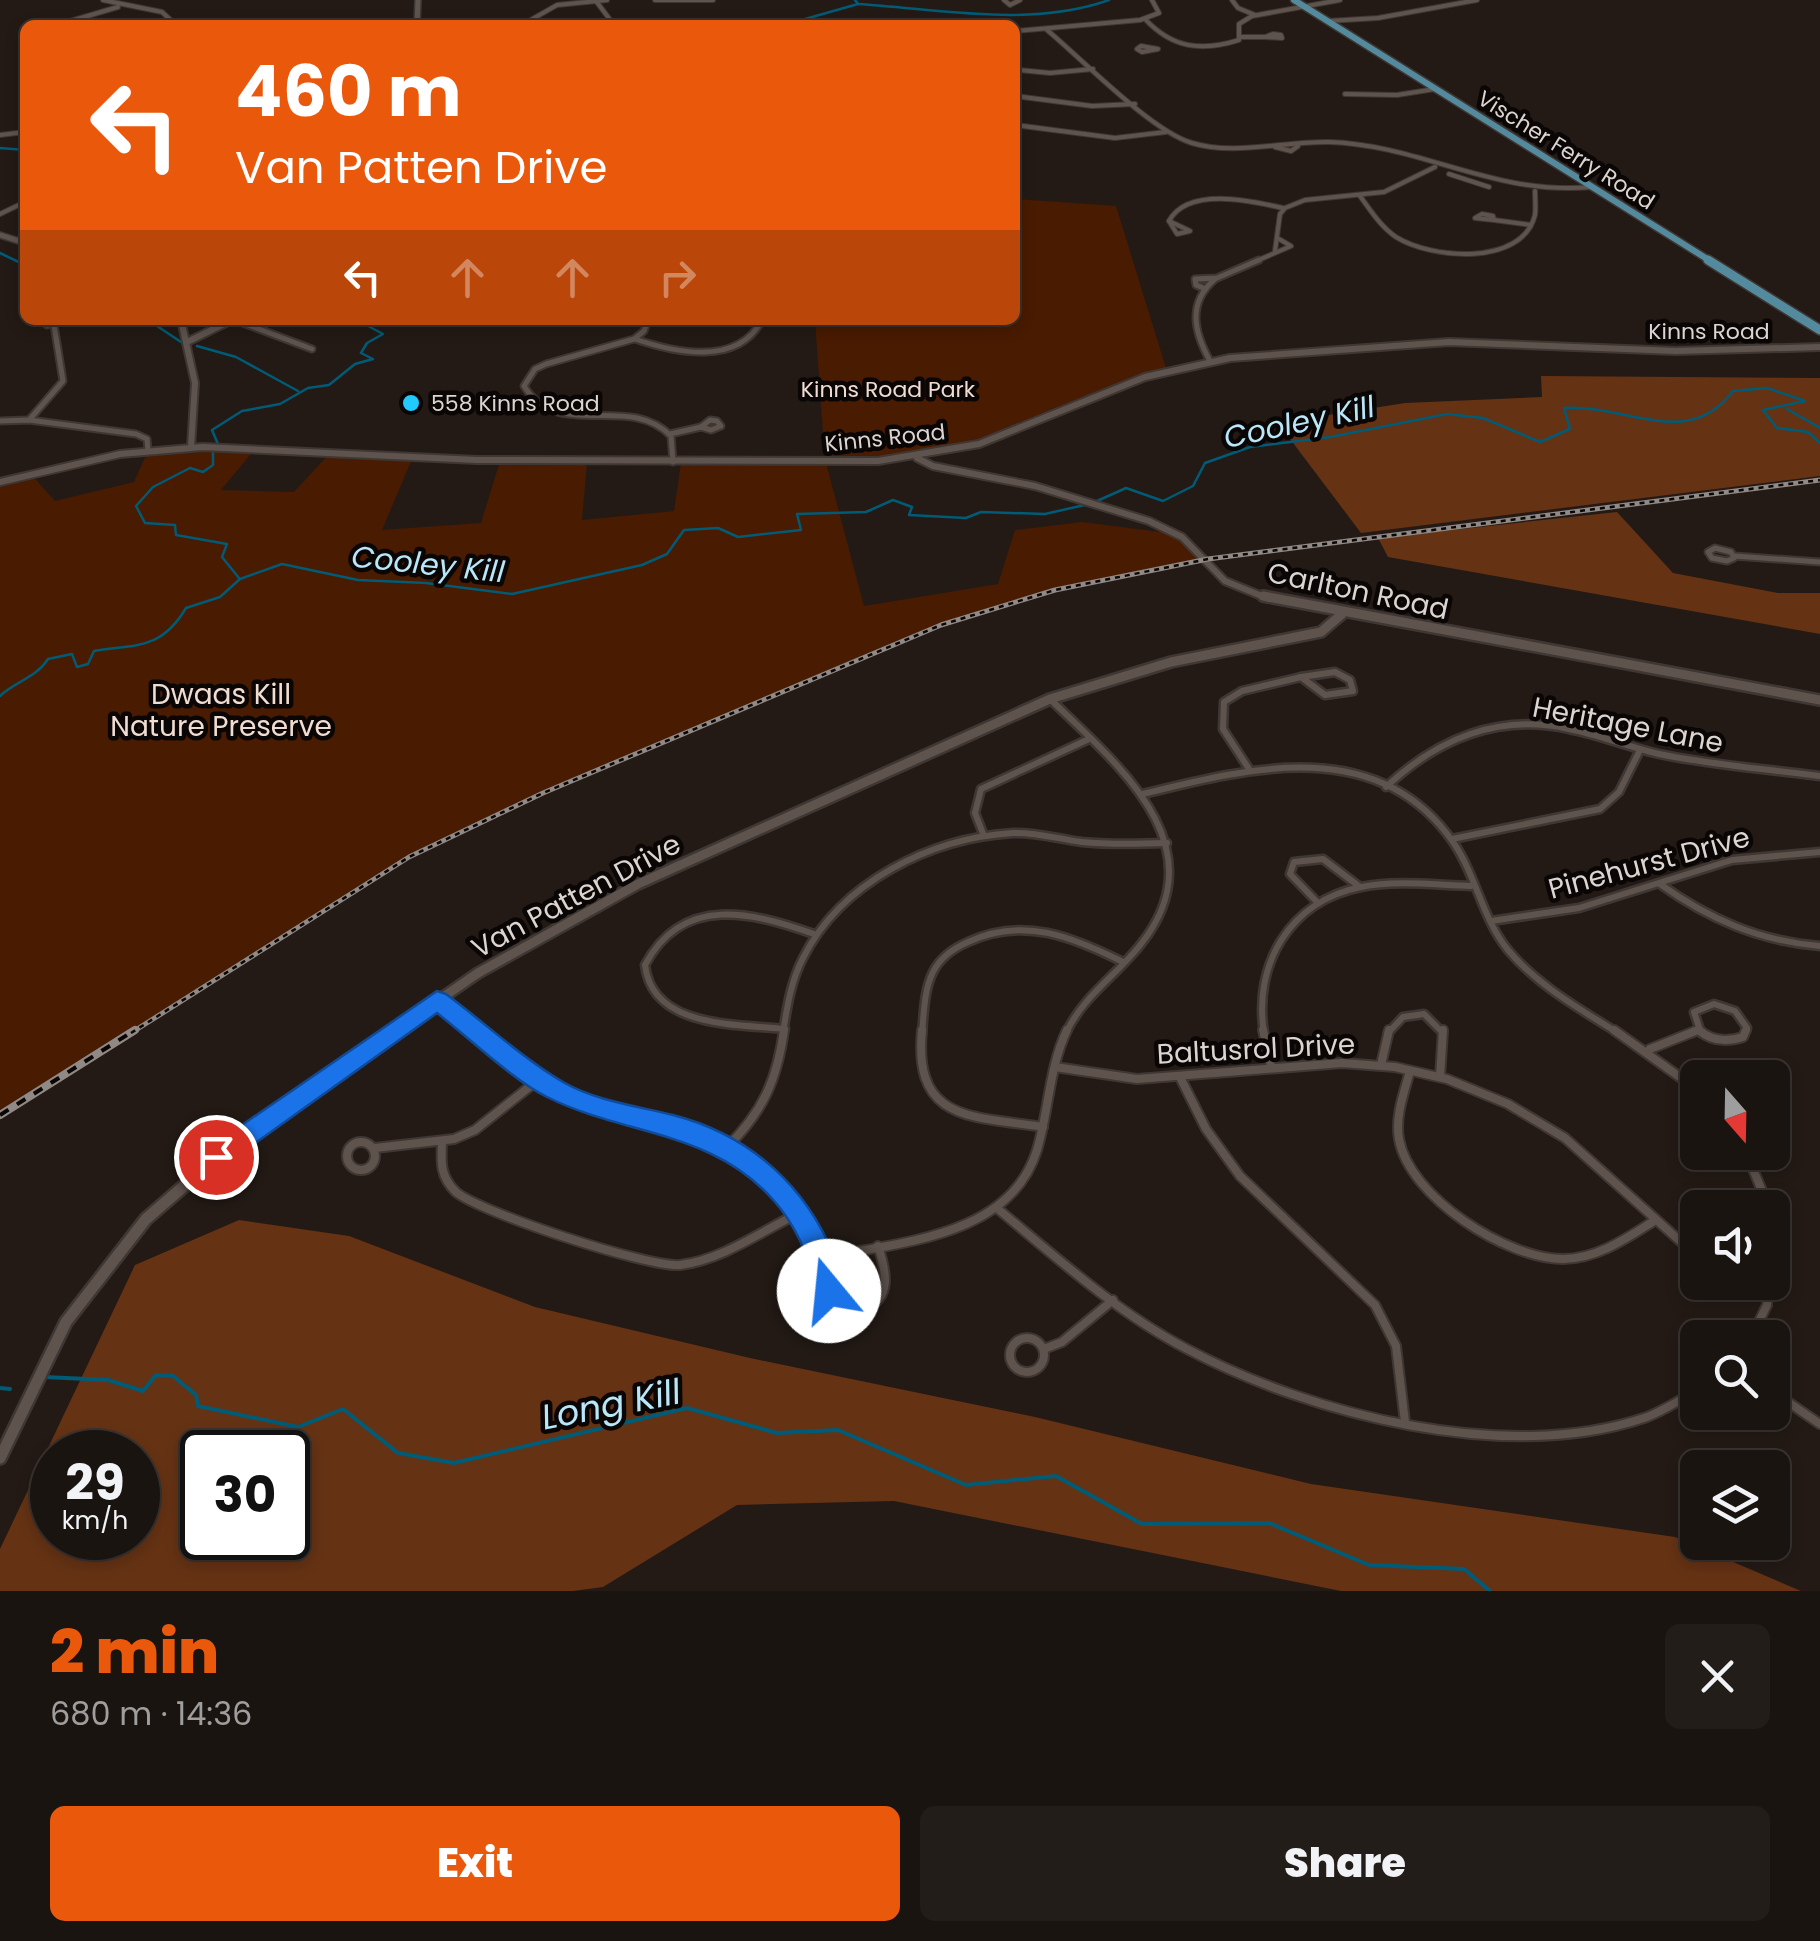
<!DOCTYPE html>
<meta charset="utf-8">
<style>
:root{--surface:#1a1410;--page:#231d19;--text:#f1f3f6;--muted:#9f9e9f;--line:#383330;--accent:#ea580c}
body{margin:0;font-family:Poppins,sans-serif;background:var(--page);color:var(--text);height:100vh;display:flex;flex-direction:column;font-size:38px;white-space:nowrap}
*{box-sizing:border-box;margin:0}
p{font-size:32px;color:var(--muted)}
.icon{flex:none;width:55px;height:55px;fill:none;stroke:currentColor;stroke-width:2;stroke-linecap:round;stroke-linejoin:round}
.map{position:relative;height:1591px;overflow:hidden}
.drawer{display:flex;flex-direction:column;background:var(--surface);flex:1}
.drawer>*{flex:none}
.top-card{position:absolute;left:20px;top:20px;width:1000px;height:305px;border-radius:15px;box-shadow:0 5px 15px #0003,0 0 0 2px var(--line);background:#ea580c;color:#fff;overflow:hidden}
.needle{width:65px;rotate:160deg}
.buttons{position:absolute;left:1680px;top:1060px;display:grid;gap:20px}
.buttons a{display:grid;place-items:center;width:110px;height:110px;border-radius:15px;background:var(--surface);box-shadow:0 5px 15px #0003,0 0 0 2px var(--line);font-size:50px}
.speed{position:absolute;left:30px;top:1430px;display:flex;gap:20px;font-size:50px;font-weight:700;text-align:center}
.speed>*{display:grid;place-content:center;width:130px;height:130px;border-radius:50%;background:var(--surface);box-shadow:0 5px 15px #0003,0 0 0 2px var(--line);line-height:1}
.speed small{font-size:25px;font-weight:400}
.speed .limit{border:5px solid #111;border-radius:15px;background:#fff;color:#111}
.pin{position:absolute;display:grid;place-items:center;width:85px;height:85px;color:#fff;margin:-42px;border:5px solid #fff;border-radius:50%;box-shadow:0 2px 10px #0007}
.me{position:absolute;width:110px;margin:-55px;rotate:343deg;stroke-linejoin:round;filter:drop-shadow(0 0 8px #0008)}
.turn{display:flex;align-items:center;gap:35px;height:210px;padding:0 50px;font-size:45px}
.turn .icon{width:130px;height:130px;stroke-width:2.5}
.turn b{display:block;font-size:70px;line-height:85px}
.lanes{display:flex;align-items:center;height:95px;padding:0 50px;background:#0003;justify-content:center;gap:50px;direction:ltr}
.lanes .off{opacity:.35}
.round{display:grid;place-items:center;flex:none;width:105px;height:105px;border-radius:15px;background:var(--page)}
.summary{display:flex;align-items:center;justify-content:space-between;height:170px;padding:0 50px}
h1{font-size:60px;font-weight:800;line-height:75px;color:var(--accent)}
.primary-button{display:flex;gap:20px;margin-top:auto;padding:20px 50px}
.primary-button a{flex:1;height:115px;border-radius:15px;background:var(--accent);color:#fff;font-size:40px;font-weight:800;line-height:115px;text-align:center}
.primary-button a+a{background:var(--page);color:var(--text)}
.map>svg:first-child{display:block}
.green{fill:#491b00}
.forest{fill:#653214;fill-rule:evenodd}
.lines{fill:none;stroke-linecap:round;stroke-linejoin:round}
.stream-far1{stroke:#005b76;stroke-width:2.5}
.stream{stroke:#005b76;stroke-width:4}
.minor-far3-casing{stroke:#3e3734;stroke-width:6}
.minor-far2-casing{stroke:#3e3734;stroke-width:9}
.minor-far1-casing{stroke:#3e3734;stroke-width:11}
.minor-casing{stroke:#3e3734;stroke-width:12}
.tertiary-far3-casing{stroke:#3e3734;stroke-width:8}
.tertiary-far2-casing{stroke:#3e3734;stroke-width:10}
.tertiary-far1-casing{stroke:#3e3734;stroke-width:14}
.tertiary-casing{stroke:#3e3734;stroke-width:16}
.primary-far1-casing{stroke:#3e3734;stroke-width:9}
.primary-casing{stroke:#3e3734;stroke-width:12}
.minor-far3{stroke:#5f534d;stroke-width:4}
.minor-far2{stroke:#5f534d;stroke-width:5}
.minor-far1{stroke:#5f534d;stroke-width:6}
.minor{stroke:#5f534d;stroke-width:8}
.tertiary-far3{stroke:#5f534d;stroke-width:5}
.tertiary-far2{stroke:#5f534d;stroke-width:6}
.tertiary-far1{stroke:#5f534d;stroke-width:9}
.tertiary{stroke:#5f534d;stroke-width:11}
.primary-far1{stroke:#548a9d;stroke-width:6}
.primary{stroke:#548a9d;stroke-width:9}
.rail-far1-casing{stroke:#908985;stroke-width:5}
.rail-casing{stroke:#908985;stroke-width:8}
.rail-far1{stroke:#0a0605;stroke-width:2.5;stroke-dasharray:5;stroke-linecap:butt}
.rail{stroke:#0a0605;stroke-width:4;stroke-dasharray:10;stroke-linecap:butt}
.route{fill:#1a73e8;stroke:#114b97;stroke-width:2.5}
.poi-dot{fill:#22c9fe;stroke:#0a0605;stroke-width:4}
.labels{text-anchor:middle;dominant-baseline:central;stroke-width:9;stroke-linejoin:round;paint-order:stroke}
.far-street-label{font-size:22px;fill:#dbd4d1;stroke:#0a0605}
.far-park-label{font-size:22px;fill:#f0dcd1;stroke:#0a0605}
.far-poi-label{font-size:22px;fill:#dbd4d1;stroke:#0a0605;text-anchor:start}
.street-label{font-size:28px;fill:#dbd4d1;stroke:#0a0605}
.park-label{font-size:28px;fill:#f0dcd1;stroke:#0a0605}
.water-label{font-size:30px;font-style:italic;fill:#b9e7fa;stroke:#0a0605}
.near-water-label{font-size:35px;font-style:italic;fill:#b9e7fa;stroke:#0a0605}
</style>
<div class="map">
<svg width="1820" height="1591" viewBox="0 0 1820 1591">
<rect width="100%" height="100%" fill="#231a15"/>
<!-- green -->
<g class="green">
<path d="M1015,199L1116,206L1166,368C1108,384 1058,417 1001,435C943,453 885,459 825,461L815,320H1015Z"/>
<path d="M255,449L221,490L294,492L329,454L412,459L382,530L481,523L500,461L587,463L582,520L674,511L681,463H826L864,606L998,584L1015,530L1082,522L1176,534L1202,559L1104,579L983,611L918,633L652,746L397,863L0,1115V482L30,473L55,501L134,482L148,451Z"/>
</g>
<!-- forest -->
<g class="forest">
<path d="M1541,376L1820,378V476L1361,533L1278,423L1405,403L1542,397Z"/>
<path d="M1617,512L1673,573L1778,593H1820V634L1388,557L1378,538Z"/>
<path d="M239,1220L349,1236L535,1307L750,1358L1035,1417L1311,1484L1675,1537L1801,1591H1341L894,1501L737,1505L603,1587L573,1591H0V1549L135,1265ZM52,1452H138V1538H52ZM202,1452H288V1538H202Z"/>
</g>
<g class="lines">
<!-- stream-far1 -->
<g class="stream-far1">
<path d="M858,4C940,9 1030,28 1109,0"/>
<path d="M784,25L858,4L855,0"/>
<path d="M0,148L25,150"/>
<path d="M0,253L25,265"/>
<path d="M148,320L184,344"/>
<path d="M197,346L236,357L298,391"/>
<path d="M1787,409L1820,428"/>
<path d="M218,444L212,430L242,411L280,404L308,388L329,385L355,364L373,359L361,353L367,343L383,334L357,320"/>
<path d="M213,450V465L203,472L190,468L153,487L136,506L145,523L175,525L176,535L227,544L222,557L239,578"/>
<path d="M1097,501L1126,488L1163,501L1193,486L1205,463L1250,447L1330,437L1447,414L1483,418L1540,442L1570,429L1564,408C1627,404 1688,451 1733,391L1767,388L1805,401L1763,410L1777,428L1808,432L1820,443"/>
<path d="M0,696C16,681 36,678 48,659L72,654L77,667L88,664L94,651C137,644 161,650 186,608L220,597L240,579L282,564L358,580L426,583L512,594L642,565L667,554L684,530L718,528L738,537L801,530L797,514L866,512L893,500L912,507L909,515L966,518L981,512L1045,514L1089,504"/>
</g>
<!-- stream -->
<g class="stream">
<path d="M45,1377L108,1380L143,1391L156,1375L173,1376L196,1395L198,1406L298,1427L343,1409L398,1453L454,1463L687,1408L777,1433L838,1430L966,1485L1056,1476L1142,1524L1269,1523L1369,1565L1464,1569L1490,1591"/>
<path d="M0,1388L10,1389"/>
</g>
<defs>
<g id="minor-far3">
<path d="M103,0L162,12L176,25"/>
<path d="M655,0H713"/>
<path d="M1004,0L1010,5L1020,0"/>
<path d="M1232,0L1238,8L1255,15"/>
<path d="M596,1L614,25"/>
<path d="M1145,19C1172,48 1201,52 1239,40V24L1252,16L1340,0"/>
<path d="M529,21L557,5L607,0"/>
<path d="M1328,21L1378,18L1477,0"/>
<path d="M44,25H57"/>
<path d="M57,25L118,7"/>
<path d="M522,25L534,23"/>
<path d="M879,25H894"/>
<path d="M919,25H958"/>
<path d="M1047,30C1082,59 1151,131 1192,143C1234,156 1285,141 1329,142C1422,145 1493,196 1592,187"/>
<path d="M1015,31L1140,20L1159,13L1152,0"/>
<path d="M1273,34L1281,35L1282,38L1265,37Z"/>
<path d="M1240,37H1265"/>
<path d="M1141,46L1158,49L1142,52L1137,49Z"/>
<path d="M1019,70L1050,73L1093,69"/>
<path d="M1345,94L1397,95L1435,89"/>
<path d="M1015,96L1092,106L1135,104"/>
<path d="M1015,125L1115,138L1166,132"/>
<path d="M0,135L25,132"/>
<path d="M1275,147L1291,151L1298,146"/>
<path d="M1449,174L1489,187"/>
<path d="M1360,196C1371,211 1381,227 1396,237C1431,259 1522,267 1535,215C1536,208 1535,198 1535,191"/>
<path d="M0,214L25,202"/>
<path d="M1482,214L1493,216L1494,220L1475,218Z"/>
<path d="M1494,220L1531,225"/>
<path d="M1169,221C1188,186 1252,201 1283,208"/>
<path d="M1169,221L1190,231L1177,234Z"/>
<path d="M1275,251L1280,214L1285,208L1305,200L1384,192L1435,167"/>
<path d="M1254,262L1291,246L1279,239"/>
</g>
<g id="minor-far2">
<path d="M1203,288L1196,285L1195,279L1217,278L1259,260"/>
<path d="M42,320L47,325L63,320"/>
<path d="M235,320L312,349"/>
<path d="M648,320L644,331L634,339L546,364L535,369L524,386C558,442 628,392 671,436L673,462"/>
<path d="M635,339C676,353 738,366 762,320"/>
<path d="M1210,361C1194,332 1187,303 1215,279"/>
<path d="M30,419L63,381L54,325"/>
<path d="M710,420L717,421L721,426L711,430L701,427Z"/>
<path d="M0,421L29,420L136,434L147,439L148,451"/>
<path d="M670,434L701,427"/>
<path d="M1715,548L1731,552L1734,558L1727,561L1712,558L1708,552Z"/>
<path d="M1734,556L1820,562"/>
</g>
<g id="minor-far1">
<path d="M1335,672L1350,680L1353,691L1325,695L1301,677Z"/>
<path d="M1050,699C1117,764 1219,846 1141,944C1117,975 1083,996 1066,1033"/>
<path d="M1249,769L1223,729L1224,702L1242,691L1301,677"/>
<path d="M1386,787C1437,739 1499,713 1569,729C1600,735 1628,747 1659,754C1712,765 1766,769 1820,776"/>
<path d="M1143,794C1248,768 1378,734 1453,842C1476,875 1482,918 1508,950C1537,985 1580,1009 1618,1033"/>
<path d="M984,836L975,813L981,789L1089,739"/>
<path d="M1452,839L1600,809L1619,792L1640,750"/>
<path d="M1660,884C1709,919 1759,941 1820,946"/>
<path d="M1318,903L1290,874L1294,862L1323,859L1360,887"/>
<path d="M1491,921L1579,908L1732,860L1820,852"/>
<path d="M438,1001L476,1033"/>
<path d="M785,1029C736,1024 652,1028 645,965C683,893 754,913 814,934"/>
<path d="M783,1033C787,1007 791,981 803,958C841,882 931,838 1013,833C1036,832 1059,839 1082,842C1110,845 1139,844 1167,843"/>
<path d="M922,1033C924,1013 924,990 933,972C940,958 954,948 968,942C1023,916 1073,937 1123,962"/>
<path d="M1264,1033C1253,964 1290,901 1361,887C1397,880 1435,885 1471,886"/>
<path d="M1388,1033L1403,1017L1424,1014L1443,1033"/>
<path d="M1692,1033L1698,1030"/>
<path d="M1701,1033L1694,1012L1714,1004L1735,1011L1747,1028L1745,1033"/>
</g>
<g id="minor">
<path d="M473,1030C498,1052 523,1075 553,1089C620,1121 697,1124 758,1169C784,1188 806,1217 818,1247C826,1268 824,1294 843,1309L864,1310C893,1297 886,1271 878,1246"/>
<path d="M922,1030C913,1122 972,1116 1043,1127"/>
<path d="M1263,1030L1271,1066"/>
<path d="M1614,1030L1698,1090"/>
<path d="M1699,1030C1712,1042 1727,1042 1743,1037L1746,1030"/>
<path d="M1650,1049L1698,1030"/>
<path d="M1381,1065L1389,1030"/>
<path d="M1055,1067L1137,1079L1342,1063L1395,1067L1447,1079L1508,1104L1565,1138L1698,1257"/>
<path d="M1410,1071C1404,1093 1395,1116 1399,1139C1409,1197 1507,1259 1563,1259C1597,1259 1627,1238 1654,1221"/>
<path d="M1180,1077L1206,1129L1240,1176L1375,1305L1396,1346L1405,1422"/>
<path d="M1440,1077L1443,1030"/>
<circle cx="361" cy="1156" r="14"/>
<path d="M442,1143C441,1162 440,1177 456,1192C479,1212 649,1268 680,1265C722,1260 762,1231 799,1213"/>
<path d="M375,1148L454,1139L475,1130L538,1080"/>
<path d="M726,1148C763,1112 777,1080 784,1030"/>
<path d="M1746,1152L1769,1208"/>
<path d="M998,1209C1058,1259 1118,1313 1187,1349C1312,1415 1506,1464 1644,1418C1662,1412 1681,1399 1698,1390"/>
<path d="M1772,1221V1259"/>
<path d="M822,1258C898,1242 1010,1238 1037,1150C1049,1110 1049,1068 1067,1030"/>
<path d="M1750,1282L1768,1288"/>
<circle cx="1027" cy="1355" r="17"/>
<path d="M1751,1338L1767,1305L1769,1282"/>
<path d="M1044,1349L1062,1342L1113,1300"/>
<path d="M1772,1391L1820,1424"/>
</g>
<g id="tertiary-far3">
<path d="M417,25L418,0"/>
<path d="M0,235L25,243"/>
</g>
<g id="tertiary-far2">
<path d="M181,320L195,383L191,447"/>
<path d="M189,341L232,320"/>
<path d="M917,458L933,466L1035,486L1149,521L1182,537L1225,581L1269,599"/>
<path d="M0,482L120,454L203,447L477,460L878,461L979,444L1145,377L1230,358L1449,342L1676,351L1820,347"/>
</g>
<g id="tertiary-far1">
<path d="M1263,596L1820,700"/>
<path d="M391,1033L478,973L638,884L1050,699L1171,662L1321,632L1342,614"/>
</g>
<path id="tertiary" d="M0,1458L66,1322L146,1219L244,1134L395,1030"/>
<path id="primary-far1" d="M1294,0L1712,262"/>
<path id="primary" d="M1708,260L1820,330"/>
</defs>
<!-- minor-far3 casing -->
<use href="#minor-far3" class="minor-far3-casing"/>
<!-- minor-far2 casing -->
<use href="#minor-far2" class="minor-far2-casing"/>
<!-- minor-far1 casing -->
<use href="#minor-far1" class="minor-far1-casing"/>
<!-- minor casing -->
<use href="#minor" class="minor-casing"/>
<!-- tertiary-far3 casing -->
<use href="#tertiary-far3" class="tertiary-far3-casing"/>
<!-- tertiary-far2 casing -->
<use href="#tertiary-far2" class="tertiary-far2-casing"/>
<!-- tertiary-far1 casing -->
<use href="#tertiary-far1" class="tertiary-far1-casing"/>
<!-- tertiary casing -->
<use href="#tertiary" class="tertiary-casing"/>
<!-- primary-far1 casing -->
<use href="#primary-far1" class="primary-far1-casing"/>
<!-- primary casing -->
<use href="#primary" class="primary-casing"/>
<!-- minor-far3 -->
<use href="#minor-far3" class="minor-far3"/>
<!-- minor-far2 -->
<use href="#minor-far2" class="minor-far2"/>
<!-- minor-far1 -->
<use href="#minor-far1" class="minor-far1"/>
<!-- minor -->
<use href="#minor" class="minor"/>
<!-- tertiary-far3 -->
<use href="#tertiary-far3" class="tertiary-far3"/>
<!-- tertiary-far2 -->
<use href="#tertiary-far2" class="tertiary-far2"/>
<!-- tertiary-far1 -->
<use href="#tertiary-far1" class="tertiary-far1"/>
<!-- tertiary -->
<use href="#tertiary" class="tertiary"/>
<!-- primary-far1 -->
<use href="#primary-far1" class="primary-far1"/>
<!-- primary -->
<use href="#primary" class="primary"/>
<defs>
<path id="rail-far1" d="M131,1033L409,857L543,793L941,625L1055,590L1208,559L1820,480"/>
<path id="rail" d="M0,1115L135,1030"/>
</defs>
<!-- rail-far1 casing -->
<use href="#rail-far1" class="rail-far1-casing"/>
<!-- rail casing -->
<use href="#rail" class="rail-casing"/>
<!-- rail-far1 -->
<use href="#rail-far1" class="rail-far1"/>
<!-- rail -->
<use href="#rail" class="rail"/>
</g>
<!-- route -->
<path class="route" d="M437,991L446,994C484,1022 522,1058 563,1082C596,1101 637,1106 673,1115C743,1133 797,1177 828,1242C836,1258 848,1283 840,1299L829,1303L819,1299C813,1288 812,1275 808,1263C803,1242 789,1218 775,1202C714,1130 625,1136 547,1097C513,1080 469,1038 437,1013L226,1164L216,1167L207,1164L203,1157L207,1149Z"/>
<!-- markers -->
<circle class="poi-dot" cx="411" cy="403" r="10"/>
<g class="labels">
<!-- far-street labels -->
<g class="far-street-label">
<text transform="translate(1566 150) rotate(32)">Vischer Ferry Road</text>
<text x="1709" y="331">Kinns Road</text>
<text transform="translate(885 438) rotate(-6)">Kinns Road</text>
</g>
<!-- far-park labels -->
<g class="far-park-label">
<text x="888" y="389">Kinns Road Park</text>
</g>
<!-- far-poi labels -->
<g class="far-poi-label">
<text x="431" y="403">558 Kinns Road</text>
</g>
<!-- street labels -->
<g class="street-label">
<text transform="translate(1358 591) rotate(12)">Carlton Road</text>
<text transform="translate(1628 725) rotate(11)">Heritage Lane</text>
<text transform="translate(1649 863) rotate(-15)">Pinehurst Drive</text>
<text transform="translate(576 896) rotate(-28)">Van Patten Drive</text>
<text transform="translate(1256 1049) rotate(-3)">Baltusrol Drive</text>
</g>
<!-- park labels -->
<g class="park-label">
<text x="221" y="694">Dwaas Kill<tspan x="221" dy="32">Nature Preserve</tspan></text>
</g>
<!-- water labels -->
<g class="water-label">
<text transform="translate(1299 422) rotate(-12)">Cooley Kill</text>
<text transform="translate(428 564) rotate(6)">Cooley Kill</text>
</g>
<!-- near-water labels -->
<g class="near-water-label">
<text transform="translate(611 1404) rotate(-11)">Long Kill</text>
</g>
</g>
</svg>
<div class="buttons">
<a><svg class="needle" viewBox="-14 -14 28 28"><path d="M0-13l5 13h-10z" fill="#e53935"/><path d="M0 13l5-13h-10z" fill="#9f9e9f"/></svg></a>
<a><svg class="icon" aria-label="sound" viewBox="0 0 24 24"><path d="M4 9h4l5-4v14l-5-4H4zM17 9q2 3 0 6"/></svg></a>
<a><svg class="icon" aria-label="search" viewBox="0 0 24 24"><circle cx="10" cy="10" r="6"/><path d="M15 15l6 6"/></svg></a>
<a><svg class="icon" aria-label="layers" viewBox="0 0 24 24"><path d="M12 4l9 5-9 5-9-5zM3 14l9 5 9-5"/></svg></a>
</div>
<div class="speed"><div>29<small>km/h</small></div><div class="limit">30</div></div>
<div class="pin" style="left:216px;top:1157px;background:#d93025"><svg class="icon" aria-label="arrive" viewBox="0 0 24 24"><path d="M6 21V4h12l-3 4 3 4H6"/></svg></div>
<svg class="me" style="left:829px;top:1291px" viewBox="-20 -20 40 40"><circle r="19" fill="#fff"/><path d="M0-13L10 11 0 6-10 11z" fill="#1a73e8"/></svg>
<div class="top-card">
<div class="turn"><svg class="icon" aria-label="left" viewBox="0 0 24 24"><path d="M17 20v-9H6M10 6l-5 5 5 5"/></svg><div><b>460 m</b>Van Patten Drive</div></div>
<div class="lanes"><svg class="icon" aria-label="left" viewBox="0 0 24 24"><path d="M17 20v-9H6M10 6l-5 5 5 5"/></svg><svg class="icon off" aria-label="ahead" viewBox="0 0 24 24"><path d="M12 20V5M6 11l6-6 6 6"/></svg><svg class="icon off" aria-label="ahead" viewBox="0 0 24 24"><path d="M12 20V5M6 11l6-6 6 6"/></svg><svg class="icon off" aria-label="right" viewBox="0 0 24 24"><path d="M7 20v-9h11M14 6l5 5-5 5"/></svg></div>
</div>
</div>
<section class="drawer">
<div class="summary"><div><h1>2 min</h1><p>680 m · 14:36</p></div><a class="round"><svg class="icon" aria-label="close" viewBox="0 0 24 24"><path d="M6 6l12 12M18 6L6 18"/></svg></a></div>
<div class="primary-button"><a>Exit</a><a>Share</a></div>
</section>
